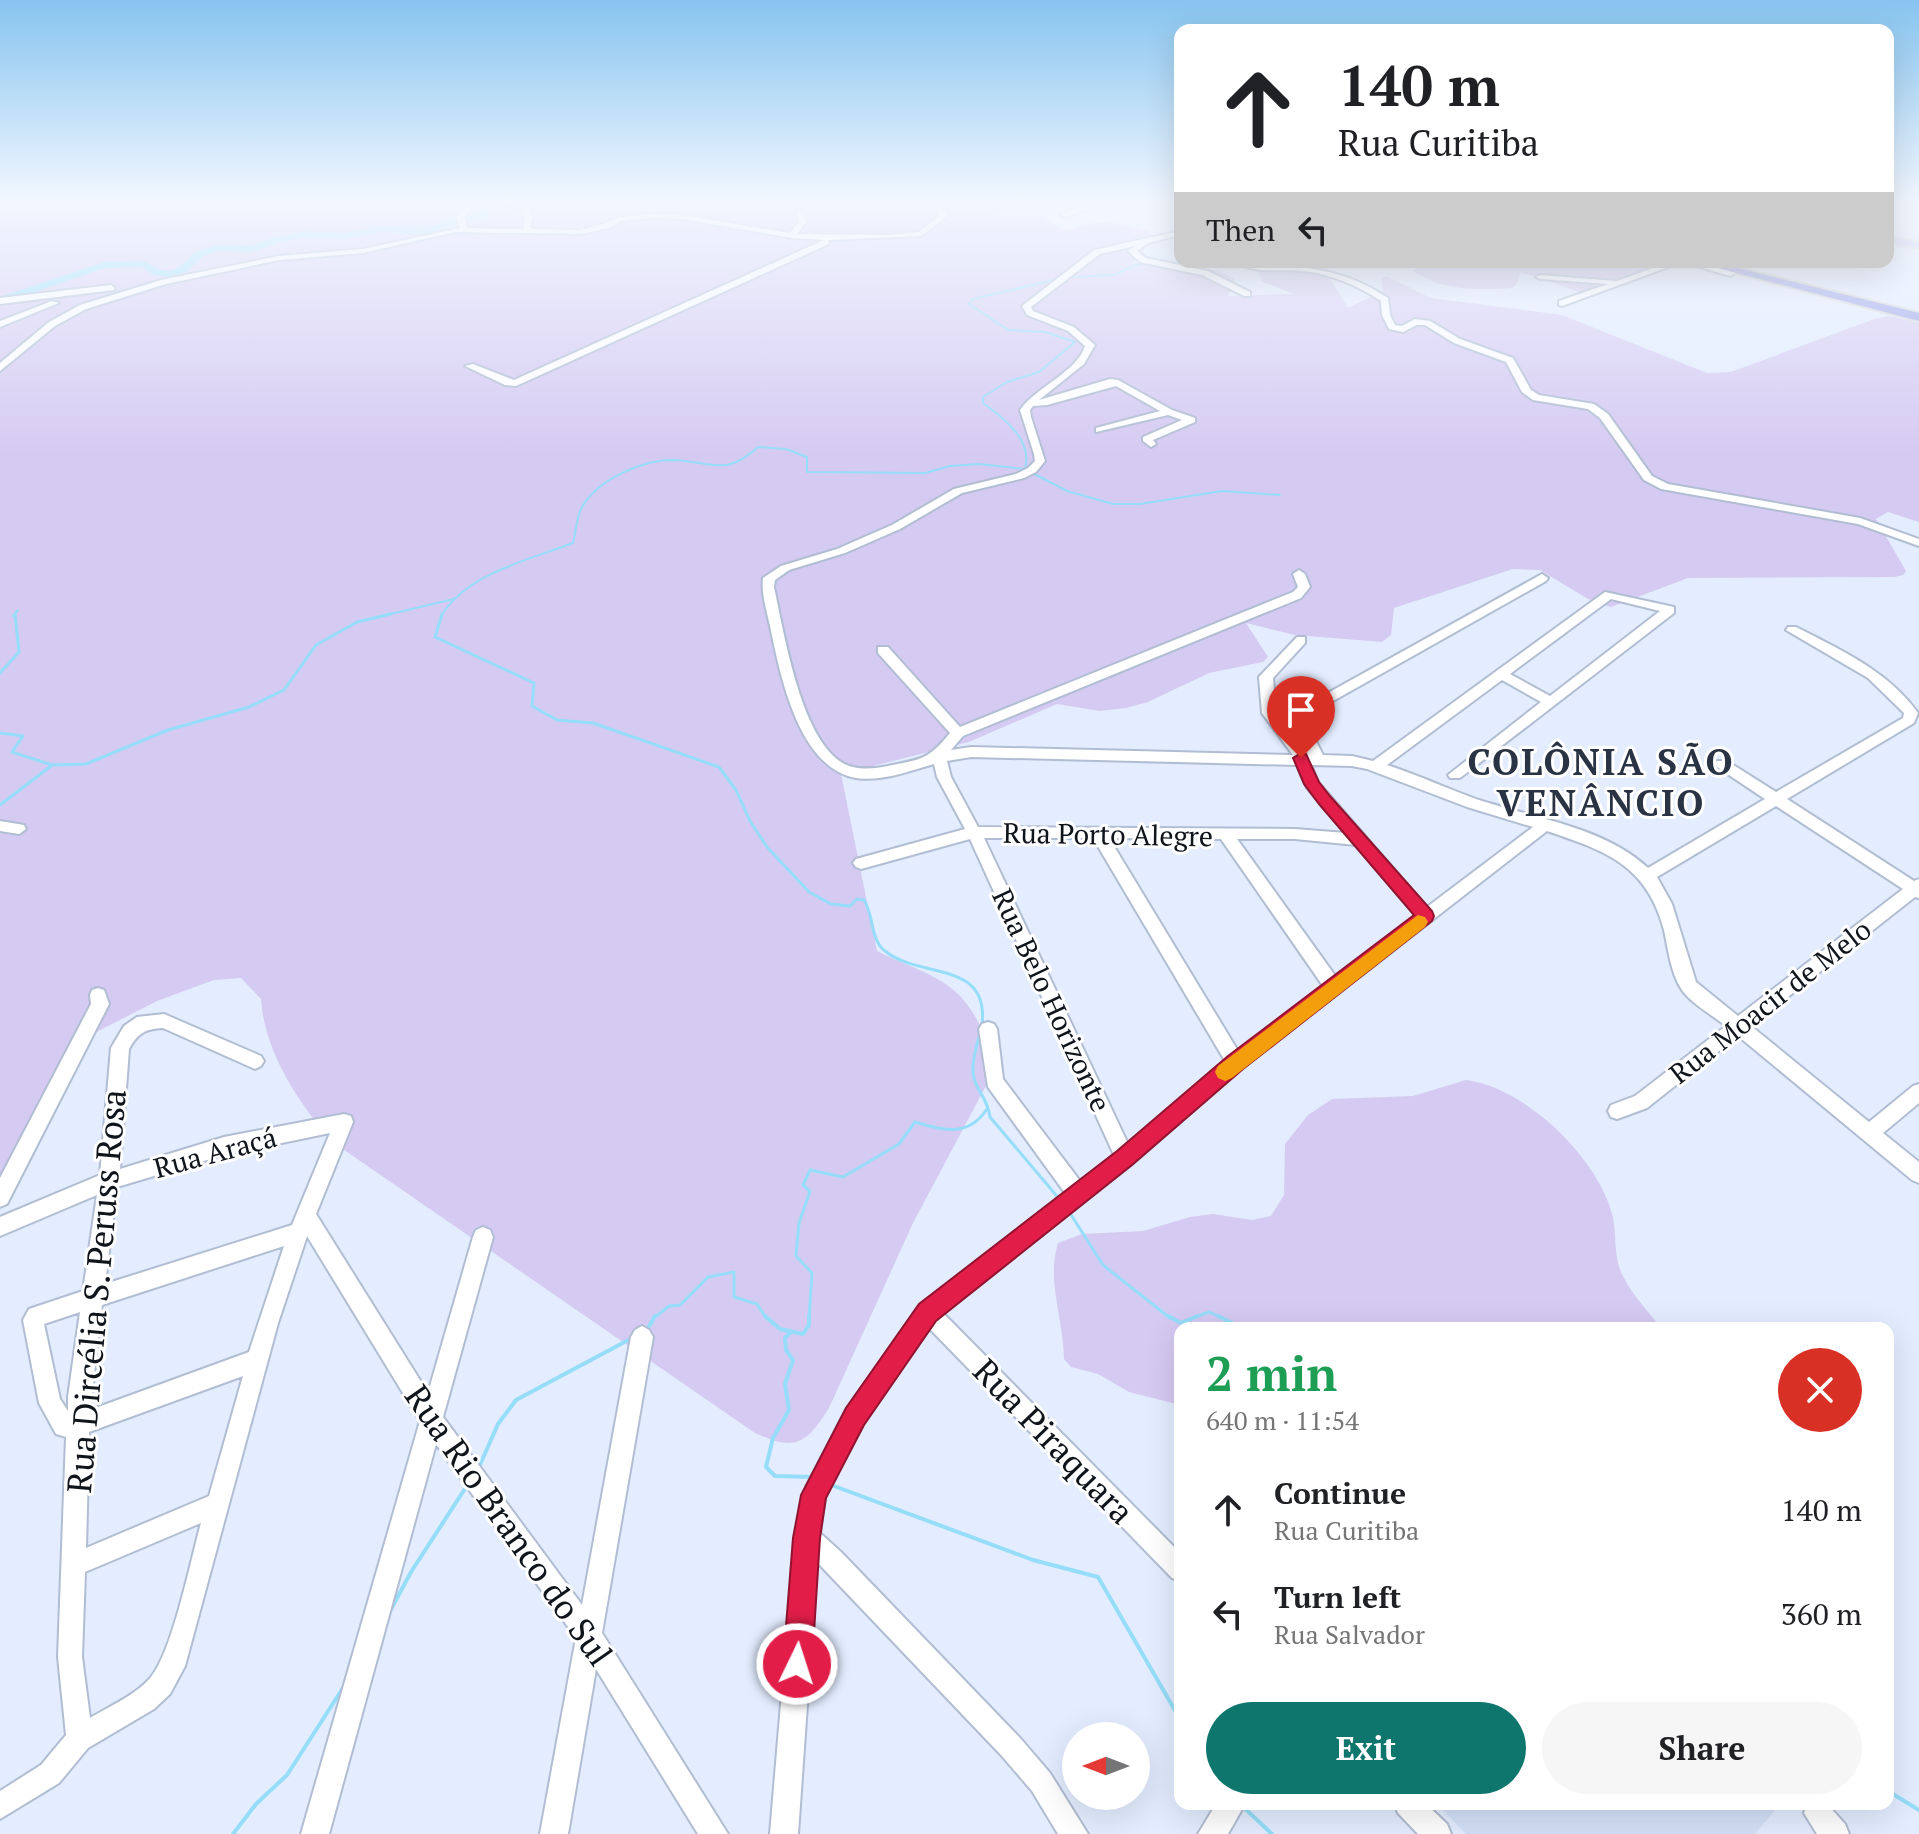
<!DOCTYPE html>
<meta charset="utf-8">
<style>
:root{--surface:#fff;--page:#f6f6f6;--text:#202124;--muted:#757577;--accent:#0f766e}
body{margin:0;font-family:"PT Serif",serif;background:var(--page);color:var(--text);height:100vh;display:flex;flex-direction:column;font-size:30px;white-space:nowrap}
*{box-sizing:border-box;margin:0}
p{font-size:26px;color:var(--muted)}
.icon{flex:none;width:44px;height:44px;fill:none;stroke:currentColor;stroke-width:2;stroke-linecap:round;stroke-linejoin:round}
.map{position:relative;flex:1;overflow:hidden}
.drawer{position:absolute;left:1174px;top:1322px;width:720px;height:488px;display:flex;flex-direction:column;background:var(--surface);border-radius:16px;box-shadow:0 8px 32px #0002}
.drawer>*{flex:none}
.top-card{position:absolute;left:1174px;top:24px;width:720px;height:244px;border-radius:16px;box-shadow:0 8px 32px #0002;background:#fff;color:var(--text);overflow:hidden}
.needle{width:52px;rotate:270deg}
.buttons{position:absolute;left:1062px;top:1722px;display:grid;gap:16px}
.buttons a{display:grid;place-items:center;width:88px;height:88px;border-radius:50%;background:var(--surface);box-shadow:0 8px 32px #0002;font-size:40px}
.pin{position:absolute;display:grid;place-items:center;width:68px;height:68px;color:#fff;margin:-82px -34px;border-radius:50% 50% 50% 0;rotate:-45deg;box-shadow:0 0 8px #0007}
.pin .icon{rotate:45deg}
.me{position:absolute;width:88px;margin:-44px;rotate:4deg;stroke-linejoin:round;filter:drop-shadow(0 0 6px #0008)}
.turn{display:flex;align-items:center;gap:28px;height:168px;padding:0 32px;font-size:36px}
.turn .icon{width:104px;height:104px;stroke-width:2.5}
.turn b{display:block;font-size:56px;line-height:68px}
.then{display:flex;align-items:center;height:76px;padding:0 32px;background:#0003;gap:16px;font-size:30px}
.round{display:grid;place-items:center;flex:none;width:84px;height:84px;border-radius:42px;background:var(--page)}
.summary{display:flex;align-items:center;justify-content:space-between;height:136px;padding:0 32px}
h1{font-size:48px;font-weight:700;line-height:60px;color:#1e9e55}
.cta{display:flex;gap:16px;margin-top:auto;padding:16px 32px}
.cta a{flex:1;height:92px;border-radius:48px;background:var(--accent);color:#fff;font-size:32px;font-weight:700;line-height:92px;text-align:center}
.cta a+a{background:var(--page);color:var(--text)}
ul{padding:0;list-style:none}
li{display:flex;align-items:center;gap:24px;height:104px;padding:0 32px}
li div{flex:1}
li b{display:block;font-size:30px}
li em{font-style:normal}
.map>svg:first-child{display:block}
.built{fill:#d3e0f7}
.green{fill:#d5caf2}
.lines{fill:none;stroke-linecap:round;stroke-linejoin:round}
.stream-far2{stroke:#95ddf9;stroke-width:2}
.stream-far1{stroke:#95ddf9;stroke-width:3}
.stream{stroke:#95ddf9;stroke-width:4}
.river{fill:#95ddf9;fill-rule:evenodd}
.minor-casing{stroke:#b1bdd2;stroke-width:4}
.major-casing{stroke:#d4d5d6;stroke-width:4}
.highway-casing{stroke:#d4d5d6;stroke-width:4}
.minor{fill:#fff;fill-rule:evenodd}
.major{fill:#bec2f0;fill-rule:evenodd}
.highway{fill:#9299e6;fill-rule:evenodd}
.route{fill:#e11d48;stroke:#92132f;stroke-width:2}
.slow{fill:#f59e0b}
.labels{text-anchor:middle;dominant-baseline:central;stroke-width:6;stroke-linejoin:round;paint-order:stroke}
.street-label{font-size:28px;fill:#10151c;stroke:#fff}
.near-street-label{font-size:34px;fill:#10151c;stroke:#fff}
.district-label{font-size:36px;font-weight:bold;letter-spacing:2px;fill:#2a3344;stroke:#fff}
</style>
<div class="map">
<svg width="1919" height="1834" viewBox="0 0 1919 1834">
<rect width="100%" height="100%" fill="#e3edff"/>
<!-- built -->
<path class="built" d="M1437,1804H1768L1775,1810L1755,1834H1466Z"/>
<!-- green -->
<g class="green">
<path d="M0,200H1013L995,215H1040L1066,231L1092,223L1110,222L1148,231L1154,237L1133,263C1159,266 1216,263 1235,280L1228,296L1294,294L1263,282L1252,262H1296L1330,279L1348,308L1383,291L1381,277H1388L1431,298L1562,315L1707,373L1731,372L1877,318L1889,316L1919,323V522L1888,512L1876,519L1906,571L1903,575L1894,577L1688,578L1611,607L1588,599L1540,570L1513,569L1394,608L1391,635L1382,642L1295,635L1246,623L1268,657L1263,662L1209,673L1148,702L1126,708L1100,711L1057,704L969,742L841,774L877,951C898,962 933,973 951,988C978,1009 995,1050 987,1084L913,1223L829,1408C806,1444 796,1452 755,1433L337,1145C300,1108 264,1051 261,999L241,978L214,980L157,1001L67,1047L0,1191Z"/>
<path d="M1433,262H1673L1674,265L1591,296L1521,272L1516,285L1512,288C1479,290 1439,291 1412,270Z"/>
<path d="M1466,1080C1525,1087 1600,1159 1613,1218C1617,1239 1613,1259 1624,1278C1633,1296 1649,1312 1661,1328H1180V1405L1129,1392L1098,1374L1071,1367L1064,1359C1064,1320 1046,1281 1058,1243L1082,1234L1143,1231L1190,1217L1213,1214L1252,1220L1271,1216L1284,1195L1285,1144L1308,1115L1332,1099L1413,1096Z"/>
</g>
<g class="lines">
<!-- stream-far2 -->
<g class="stream-far2">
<path d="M1167,263L1233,262"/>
<path d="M1069,277L1114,275L1135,265L1151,263"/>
<path d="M1025,469C1033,440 1004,418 983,403V397L1007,382L1039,372L1075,342L1045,332L1008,330L969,304L973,299L1058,279"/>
<path d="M13,616L18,610"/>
<path d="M382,616L454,599"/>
<path d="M441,616C467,573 529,560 573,543C576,532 576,518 582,507C597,480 642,460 672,460C712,461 724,478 758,447L786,449L807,457V472L925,473L950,466L979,464L1025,469L1067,491L1113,504H1140L1222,491L1280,495"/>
</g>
<!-- stream-far1 -->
<g class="stream-far1">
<path d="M442,614L435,637L534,683L532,706L557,720L593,723L719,767L736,790L750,821L767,847L809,892L831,904L850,906L857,899L864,900C874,915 870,940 885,951C921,980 990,959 982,1026"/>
<path d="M0,673L19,652L15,614"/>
<path d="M0,733L23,736L12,752L52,765L86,764L168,730L249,707L284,690L316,645L357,622L391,614"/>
<path d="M0,805L51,766"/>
<path d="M980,1033C976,1050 968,1070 977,1086C983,1098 988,1103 990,1117L1061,1201"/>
<path d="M1068,1210L1103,1265L1170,1318"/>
<path d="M654,1318L669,1306L680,1305L708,1277L734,1272V1297L757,1304L766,1318"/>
<path d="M809,1318L812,1273L796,1256L799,1223L810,1191L803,1185L810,1170L843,1177L899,1144L915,1122C943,1131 969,1137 987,1109"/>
<path d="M1193,1318L1209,1312L1222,1318"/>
</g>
<!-- stream -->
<g class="stream">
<path d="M765,1316L780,1329L803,1334L809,1325V1316"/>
<path d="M1168,1316L1181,1323L1198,1316"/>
<path d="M1218,1316L1242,1328"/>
<path d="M647,1330L655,1316"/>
<path d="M791,1332L785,1338L786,1350L793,1360L785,1384L789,1410L773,1438L766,1467L775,1476L814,1477"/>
<path d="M479,1467L498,1424L516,1400L634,1337"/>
<path d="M834,1486L1033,1560L1098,1577L1180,1719"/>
<path d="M389,1613L411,1572L468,1484"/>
<path d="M1888,1791L1919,1810"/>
<path d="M1240,1804L1272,1834"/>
<path d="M233,1834L256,1804L287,1775L343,1688"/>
</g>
<!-- river -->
<path class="river" d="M489,200H498L487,216L423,235L382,232L344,239L309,237L280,242L252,252L217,251L203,256L186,272L170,277L154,275L142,267L105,268L0,304V297L104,262L144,261L161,270L169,271L178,268L195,252L216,245L251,246L275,237L309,231L344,233L382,226L423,229L481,212Z"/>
<defs>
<g id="minor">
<path d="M471,200H479L464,217L467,228L523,229L525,218L522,213L526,208L504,205L507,201L534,204L530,213L533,218L530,227L534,229L580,230L603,224L619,217L654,214L682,215L790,233L799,221L796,213L800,211L807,221L797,234L888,235L919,232L940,215L934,200H942L948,216L921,236L828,240L829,244L516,386L505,385L465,366L473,364L514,380L824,240L792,238L682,219L654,218L621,221L609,228L580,234L455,232L363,253L279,260L166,284L86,309L55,326L0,371V363L49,322L80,305L161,280L279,256L363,249L460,228L456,217Z"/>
<path d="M1098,200H1109L1067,217L1060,215Z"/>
<path d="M1180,231V235L1148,243L1137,251L1146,258L1208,271L1250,292V296H1244L1202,275L1140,262L1128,251L1135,246L1100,254L1031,307L1033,311L1074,327L1095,345L1084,364L1039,400L1110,379L1118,380L1172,410L1195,418V422L1153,440L1156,444L1151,447L1143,441V437L1182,420L1168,415L1096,432V428L1160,411L1116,386L1047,405L1033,406L1030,410L1031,417L1045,461L1036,472L1024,478L962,493L900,529L845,553L789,570L775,580L774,587C784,633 800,735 841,762C855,771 873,769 888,766C922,759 928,760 950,733L878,653V647H888L960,727L1293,592L1298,587L1293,574L1299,570L1305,574L1310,587L1301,598L963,736L951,750L971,747L1293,755L1262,713L1259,677L1297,637H1305V643L1273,678L1276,712L1309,755L1295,728L1299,709L1542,574L1548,578L1546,581L1310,714L1309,728L1323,755L1352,756L1373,761L1605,592L1674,607V613L1460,778H1450L1448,775L1541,702L1502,680L1387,765C1418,775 1448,789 1479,800C1534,818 1604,827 1648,868L1765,799L1717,767L1715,764L1717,761H1727L1776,792L1903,718L1904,713L1868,678L1786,630L1788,627H1796C1841,650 1888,671 1918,713L1914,723L1787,799L1914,881L1919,879V898L1915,897L1751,1026L1869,1122L1913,1086L1919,1084V1103L1883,1133L1919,1162V1183L1912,1180L1738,1036L1647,1108L1617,1119L1611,1117L1608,1111L1611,1105L1635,1096L1726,1026C1712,1015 1692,1004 1682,990C1671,974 1668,949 1664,930C1647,865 1606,851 1547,831L1242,1068L1132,1164L943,1313L1180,1553V1582L1172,1578L929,1328L863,1424L825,1496L820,1533L841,1552L1020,1738L1050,1773L1088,1834H1058L1032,1791L1002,1756L817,1562L798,1834H770L795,1538L806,1487L847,1408L921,1305L1065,1193L988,1087L979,1029L982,1024L988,1022L994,1024L997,1029L1003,1079L1080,1181L1114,1155L970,839L861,869L856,867L853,863L856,859L965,829L937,777L934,764C910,771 881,782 856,778C798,768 780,674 770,626C767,611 761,594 763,578L781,566L837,549L892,525L954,489L1016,474L1028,468L1035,461L1034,454L1020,410C1036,387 1077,372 1085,346L1068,331L1027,315L1022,306L1094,250ZM1611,599L1660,611L1550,696L1510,674ZM971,757L1297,765L1307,788L1346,833L1295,829L978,827L951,777L947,761ZM1311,765L1352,766L1367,769L1467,807L1533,827L1427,907L1318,782ZM1776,806L1903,889L1738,1016L1696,982L1672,904L1657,877ZM984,838H1093L1225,1061L1128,1144ZM1109,838L1221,839L1323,986L1238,1051ZM1237,839H1295L1356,845L1416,916L1336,977Z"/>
<path d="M1235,262C1246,262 1256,265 1267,265C1313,267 1348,271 1388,298L1390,315L1395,325L1402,326L1415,319L1430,321L1460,339L1513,358L1531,390L1539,395L1594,404L1608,414L1652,476L1668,484L1860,518L1919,539V546L1858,524L1661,489L1644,480L1600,418L1588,409L1533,400L1522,392L1506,362L1454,343L1425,325H1417L1403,332L1389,329L1382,315L1381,301C1359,286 1330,274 1304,271C1281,268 1256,275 1235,262Z"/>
<path d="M1670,262H1682L1562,306L1559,305V301L1608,284L1540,279L1536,277L1540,275L1617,281Z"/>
<path d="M1683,262H1696L1738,272L1730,276Z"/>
<path d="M111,285L115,288L114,290L0,304V298Z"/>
<path d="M52,301L59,303L0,327V321Z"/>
<path d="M0,821L24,825L26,829L19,834L0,831Z"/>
<path d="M98,988L104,990L109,1004L7,1204L0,1207V1178L91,1004L90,995L92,990Z"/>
<path d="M164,1014L261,1056L264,1061L261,1066L255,1069L163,1028C145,1029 138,1033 129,1049L120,1169L224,1137L344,1114L351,1116L353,1122L316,1214L428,1393L473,1237L476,1230L483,1227L490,1230L493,1237L443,1417L582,1605L631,1337L635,1330L642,1326L649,1330L653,1337L602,1633L728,1834H698L596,1669L568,1834H540L576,1638L436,1444L329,1834H301L420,1421L307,1236L278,1323L185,1666L170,1694L154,1709L88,1748L59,1783L0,1819V1791L41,1765L66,1735L58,1657L66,1437L56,1434L39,1403L23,1320L29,1309L83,1291L97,1195L0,1236V1217L100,1175L111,1048L124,1026L137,1017ZM330,1133L292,1225L105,1284L117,1187L224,1155ZM284,1246L249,1352L90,1410L102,1305ZM80,1312L68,1397V1411L60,1399L44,1324ZM243,1376L209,1496L86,1548L89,1432ZM201,1523C191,1559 173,1650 151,1677C136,1695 110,1706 90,1718L82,1657L85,1572Z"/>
<path d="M1216,1804H1245L1228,1834H1198Z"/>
<path d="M1394,1804H1426L1447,1824L1451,1834H1418L1398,1813Z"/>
<path d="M1807,1804H1827L1845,1824L1849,1834H1817L1804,1813Z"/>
</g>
<path id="major" d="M1888,237L1919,242V248L1888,243Z"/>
<path id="highway" d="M1695,262H1714L1919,313V321Z"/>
</defs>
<!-- minor casing -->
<use href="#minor" class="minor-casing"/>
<!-- major casing -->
<use href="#major" class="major-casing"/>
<!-- highway casing -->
<use href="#highway" class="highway-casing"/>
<!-- minor -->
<use href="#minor" class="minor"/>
<!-- major -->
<use href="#major" class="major"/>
<!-- highway -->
<use href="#highway" class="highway"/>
</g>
<!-- sky -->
<linearGradient id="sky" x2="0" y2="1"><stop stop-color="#87c4ef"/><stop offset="0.44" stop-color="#f2f7ff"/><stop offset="1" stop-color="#f2f7ff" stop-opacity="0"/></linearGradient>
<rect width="1919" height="457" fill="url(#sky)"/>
<!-- route -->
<path class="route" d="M1301,753L1306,754L1319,782L1330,796L1432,911L1434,916L1432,921L1243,1069L1132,1165L936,1321L864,1425L826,1498L820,1538L812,1664L807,1674L797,1678L787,1674L783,1664L793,1538L801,1495L846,1408L919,1304L1117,1151L1228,1056L1414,915L1319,804L1304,784L1293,758Z"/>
<!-- slow -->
<path class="slow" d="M1418,915L1425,917L1428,922L1425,927L1232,1078L1225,1081L1218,1078L1215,1072L1218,1066Z"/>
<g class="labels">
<!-- street labels -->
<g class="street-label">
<text transform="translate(1108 834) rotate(1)">Rua Porto Alegre</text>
<text transform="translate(1052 1000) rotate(65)">Rua Belo Horizonte</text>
<text transform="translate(1770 1001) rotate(-38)">Rua Moacir de Melo</text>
<text transform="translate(215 1152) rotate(-15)">Rua Araçá</text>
</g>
<!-- near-street labels -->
<g class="near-street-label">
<text transform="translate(96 1291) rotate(-85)">Rua Dircélia S. Peruss Rosa</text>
<text transform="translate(1054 1441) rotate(46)">Rua Piraquara</text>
<text transform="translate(509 1525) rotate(55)">Rua Rio Branco do Sul</text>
</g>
<!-- district labels -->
<g class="district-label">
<text x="1601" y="761">COLÔNIA SÃO<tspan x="1601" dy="41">VENÂNCIO</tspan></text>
</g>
</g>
</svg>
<div class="buttons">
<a><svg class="needle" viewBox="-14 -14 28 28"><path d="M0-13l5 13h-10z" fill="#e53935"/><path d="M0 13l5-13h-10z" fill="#757577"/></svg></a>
</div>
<div class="pin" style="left:1301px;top:758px;background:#d93025"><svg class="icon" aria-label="arrive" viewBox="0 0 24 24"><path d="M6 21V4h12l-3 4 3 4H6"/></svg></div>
<svg class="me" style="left:797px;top:1664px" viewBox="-20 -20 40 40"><circle r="17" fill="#e11d48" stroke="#fff" stroke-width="3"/><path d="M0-11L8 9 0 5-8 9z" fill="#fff"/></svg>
<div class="top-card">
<div class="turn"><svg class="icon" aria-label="ahead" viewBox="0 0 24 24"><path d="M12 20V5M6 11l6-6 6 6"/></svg><div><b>140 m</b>Rua Curitiba</div></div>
<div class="then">Then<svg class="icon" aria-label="left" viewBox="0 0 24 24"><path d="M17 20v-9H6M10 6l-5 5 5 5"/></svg></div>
</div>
<section class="drawer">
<div class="summary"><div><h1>2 min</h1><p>640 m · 11:54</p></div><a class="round" style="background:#d93025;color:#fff"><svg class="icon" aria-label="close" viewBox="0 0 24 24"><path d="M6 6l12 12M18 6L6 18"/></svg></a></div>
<ul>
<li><svg class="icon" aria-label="ahead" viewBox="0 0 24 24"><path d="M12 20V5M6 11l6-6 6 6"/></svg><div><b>Continue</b><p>Rua Curitiba</p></div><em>140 m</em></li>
<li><svg class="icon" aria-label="left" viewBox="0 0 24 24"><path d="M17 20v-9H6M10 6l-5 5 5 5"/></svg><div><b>Turn left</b><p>Rua Salvador</p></div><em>360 m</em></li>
</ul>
<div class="cta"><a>Exit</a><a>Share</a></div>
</section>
</div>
